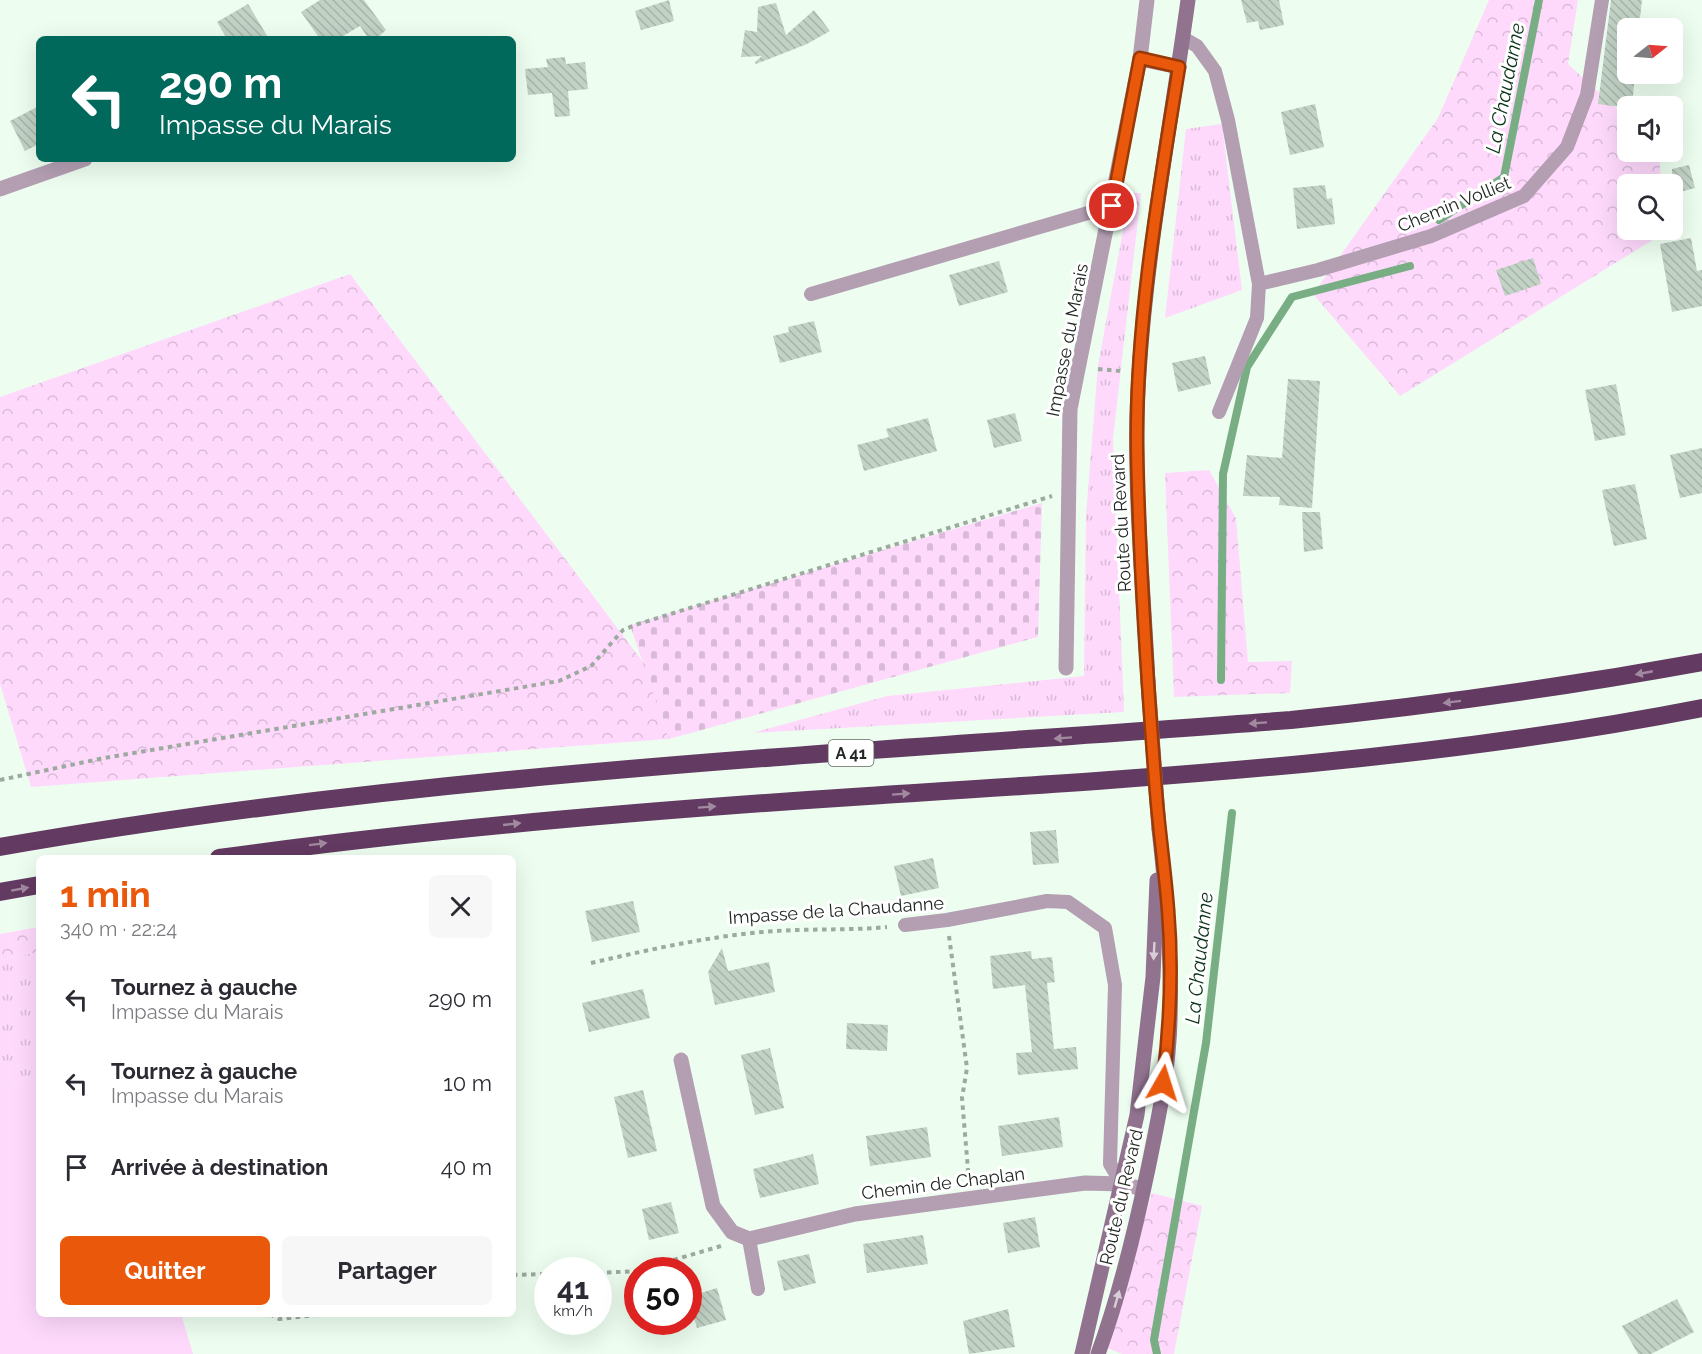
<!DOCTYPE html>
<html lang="fr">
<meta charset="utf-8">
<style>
:root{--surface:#fff;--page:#f7f7f7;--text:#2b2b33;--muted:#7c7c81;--accent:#ea580c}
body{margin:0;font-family:Raleway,sans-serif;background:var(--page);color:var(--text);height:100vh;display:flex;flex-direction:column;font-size:22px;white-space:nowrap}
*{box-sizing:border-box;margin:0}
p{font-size:20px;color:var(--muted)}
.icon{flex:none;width:33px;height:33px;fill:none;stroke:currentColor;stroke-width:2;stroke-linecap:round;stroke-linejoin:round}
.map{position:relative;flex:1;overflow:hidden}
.sheet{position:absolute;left:36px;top:855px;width:480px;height:462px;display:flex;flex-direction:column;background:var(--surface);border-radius:9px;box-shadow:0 6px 24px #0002}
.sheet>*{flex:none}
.banner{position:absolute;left:36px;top:36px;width:480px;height:126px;border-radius:9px;box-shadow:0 6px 24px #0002;background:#00695c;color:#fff;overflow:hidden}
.needle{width:39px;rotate:73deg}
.tools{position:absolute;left:1617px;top:18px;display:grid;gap:12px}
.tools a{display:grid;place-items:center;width:66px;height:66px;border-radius:9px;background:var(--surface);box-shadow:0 6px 24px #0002;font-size:30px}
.speed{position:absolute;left:534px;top:1257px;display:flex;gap:12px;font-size:30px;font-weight:700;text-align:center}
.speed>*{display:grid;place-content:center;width:78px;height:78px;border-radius:50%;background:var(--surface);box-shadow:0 6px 24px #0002;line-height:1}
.speed small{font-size:15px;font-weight:400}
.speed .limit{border:9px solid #d22;background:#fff;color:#111}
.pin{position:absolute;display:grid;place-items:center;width:51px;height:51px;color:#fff;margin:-26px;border:3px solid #fff;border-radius:50%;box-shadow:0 2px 6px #0007}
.me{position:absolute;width:66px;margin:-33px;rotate:6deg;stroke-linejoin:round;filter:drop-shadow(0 0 4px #0008)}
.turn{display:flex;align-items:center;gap:21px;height:126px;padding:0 24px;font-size:27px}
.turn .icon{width:78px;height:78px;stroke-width:2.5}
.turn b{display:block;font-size:42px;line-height:51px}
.round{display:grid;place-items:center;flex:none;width:63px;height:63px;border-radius:9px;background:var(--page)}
.overview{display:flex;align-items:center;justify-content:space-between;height:102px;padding:0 24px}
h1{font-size:36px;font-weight:700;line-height:45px;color:var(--accent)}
.action{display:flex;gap:12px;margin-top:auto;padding:12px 24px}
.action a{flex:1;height:69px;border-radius:9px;background:var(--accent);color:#fff;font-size:24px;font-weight:700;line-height:69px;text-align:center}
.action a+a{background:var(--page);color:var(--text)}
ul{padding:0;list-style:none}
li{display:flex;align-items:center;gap:18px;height:84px;padding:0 24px}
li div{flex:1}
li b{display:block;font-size:22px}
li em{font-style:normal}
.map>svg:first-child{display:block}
.grass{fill:url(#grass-tufts)}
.forest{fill:url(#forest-crowns)}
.cemetery{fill:url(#cemetery-stones)}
.garden{fill:#fed9fc}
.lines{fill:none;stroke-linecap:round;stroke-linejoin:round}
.stream{stroke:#79ae85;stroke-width:8}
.building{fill:url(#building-back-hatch)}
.path{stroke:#9daa9f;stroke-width:4;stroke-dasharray:4.5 4.5;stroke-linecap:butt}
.lane{stroke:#b39eb2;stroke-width:14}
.street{stroke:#b39eb2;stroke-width:15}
.secondary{stroke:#917390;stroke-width:15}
.highway{stroke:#633a61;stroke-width:18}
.secondary-bridge{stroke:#917390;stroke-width:15}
.oneway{fill:#a189a0}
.oneway2{fill:#d8ced8}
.route-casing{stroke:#983908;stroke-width:15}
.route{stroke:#ea580c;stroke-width:10}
.labels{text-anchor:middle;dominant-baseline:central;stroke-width:6;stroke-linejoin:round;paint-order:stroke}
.shield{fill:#fff;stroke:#646865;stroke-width:1.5}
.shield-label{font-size:16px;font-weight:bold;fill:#222823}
.street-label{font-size:18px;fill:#222823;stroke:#fff}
.water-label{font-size:20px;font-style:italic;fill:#0a3318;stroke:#fff}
</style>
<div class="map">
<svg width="1702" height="1354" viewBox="0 0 1702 1354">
<defs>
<pattern id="grass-tufts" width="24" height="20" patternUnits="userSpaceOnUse" patternTransform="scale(1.5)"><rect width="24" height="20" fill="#fed9fc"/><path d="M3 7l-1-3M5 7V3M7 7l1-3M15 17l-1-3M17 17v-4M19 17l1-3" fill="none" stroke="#d9bad8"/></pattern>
<pattern id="forest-crowns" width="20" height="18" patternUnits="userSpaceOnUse" patternTransform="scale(1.5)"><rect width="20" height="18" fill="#fed9fc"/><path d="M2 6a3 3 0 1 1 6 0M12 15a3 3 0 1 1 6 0" fill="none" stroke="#d9bad8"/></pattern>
<pattern id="cemetery-stones" width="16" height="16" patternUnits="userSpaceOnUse" patternTransform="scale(1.5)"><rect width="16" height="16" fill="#fed9fc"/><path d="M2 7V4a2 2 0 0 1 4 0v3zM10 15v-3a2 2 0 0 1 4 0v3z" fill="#d9bad8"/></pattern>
<pattern id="building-back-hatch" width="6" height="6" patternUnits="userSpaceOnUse" patternTransform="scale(1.5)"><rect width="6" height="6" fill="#c2d2c5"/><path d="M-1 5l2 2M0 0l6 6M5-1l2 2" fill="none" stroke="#a6b4a9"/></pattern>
</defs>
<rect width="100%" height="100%" fill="#edfef0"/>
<!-- grass -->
<g class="grass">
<path d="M1222,124L1242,290L1165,318L1186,129Z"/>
<path d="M1130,193H1141L1113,439L1124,712L752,733L887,696L1084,676L1086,515L1098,365Z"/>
<path d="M39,952V1074L0,1086V960Z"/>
</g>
<!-- forest -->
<g class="forest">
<path d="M1489,0H1578L1568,64L1627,118L1628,152H1659L1661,184H1628V230H1664V233L1400,396L1313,294L1438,118Z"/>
<path d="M350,274L643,662L669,739L31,787L0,684V397Z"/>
<path d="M1209,470L1236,518L1248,662L1292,661L1290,693L1174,697L1165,473Z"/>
<path d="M39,927V952L0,960V934Z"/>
<path d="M1152,1193L1202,1206L1174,1354H1122L1107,1348Z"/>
</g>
<!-- cemetery -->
<path class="cemetery" d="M1042,503L1038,637L669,739L630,625Z"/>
<!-- garden -->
<path class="garden" d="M39,1074V1314H181L193,1354H0V1086Z"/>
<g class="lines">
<!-- stream -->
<g class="stream">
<path d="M1439,220L1504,177L1539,0"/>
<path d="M1221,680L1223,474L1247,367L1292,297L1410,266"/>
<path d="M1157,1354L1154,1340L1206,1043L1232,813"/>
</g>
</g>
<!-- building -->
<g class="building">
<path d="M320,0H364L386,30L376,39H369L360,26L338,39H320L301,12Z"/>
<path d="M669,0L674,21L641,30L635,11Z"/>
<path d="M1241,0H1279L1284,25L1260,30L1258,21L1247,23Z"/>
<path d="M1611,0H1642L1639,28H1628V74H1635L1632,106L1628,108L1598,104Z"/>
<path d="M776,3L786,35L814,10L830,31L807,44L756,64L755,62L762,56L741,57L745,30L757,32L758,7Z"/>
<path d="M248,4L269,39H227L217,22Z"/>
<path d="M565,57L566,64L585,62L588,89L568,91L570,116L555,117L552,93L528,95L525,69L548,67L546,59Z"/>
<path d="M1315,104L1324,147L1290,155L1281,112Z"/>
<path d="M39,106V144L25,151L10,121Z"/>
<path d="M1689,165L1695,188L1672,194V169Z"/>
<path d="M1325,185L1327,199L1332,198L1335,224L1297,229L1293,188Z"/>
<path d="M1691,238L1697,271L1702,270V306L1672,312L1660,244Z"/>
<path d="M1533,258L1541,284L1505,296L1496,270Z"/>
<path d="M999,261L1008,292L959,306L949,275Z"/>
<path d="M814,321L822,352L780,363L773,336L789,332L788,327Z"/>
<path d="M1205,356L1211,384L1178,392L1172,363Z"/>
<path d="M1288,379L1320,381L1312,508L1279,505L1280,497L1243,496L1247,455L1282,458Z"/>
<path d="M1616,384L1626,435L1595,441L1585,390Z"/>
<path d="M1015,413L1022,441L994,448L987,420Z"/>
<path d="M928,418L937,451L864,471L857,445L889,437L886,429Z"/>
<path d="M1702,448V493L1680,498L1670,455Z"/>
<path d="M1635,484L1647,539L1614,546L1602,490Z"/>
<path d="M1302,512H1320L1323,549L1304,552Z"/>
<path d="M1056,830L1059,863L1033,865L1030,832Z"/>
<path d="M933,858L939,888L901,896L894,866Z"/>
<path d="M633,901L640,932L592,942L585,911Z"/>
<path d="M722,948L728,971L769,962L775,992L715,1005L708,972Z"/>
<path d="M1031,951L1032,959L1052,957L1055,982L1047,983L1054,1049L1076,1047L1078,1069L1018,1075L1016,1053L1032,1052L1025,985L993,989L990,956Z"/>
<path d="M643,989L650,1018L589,1032L582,1003Z"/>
<path d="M847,1023L888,1025L887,1051L846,1049Z"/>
<path d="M770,1048L784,1108L755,1115L741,1055Z"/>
<path d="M643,1090L657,1151L628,1158L614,1097Z"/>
<path d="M1059,1117L1063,1147L1002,1156L998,1126Z"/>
<path d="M927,1127L931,1157L870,1166L866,1136Z"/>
<path d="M813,1154L819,1184L760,1198L753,1169Z"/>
<path d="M671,1202L679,1233L649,1240L642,1209Z"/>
<path d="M1035,1217L1040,1247L1008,1253L1003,1223Z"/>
<path d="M923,1235L928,1264L867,1273L863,1244Z"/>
<path d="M809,1254L816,1283L784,1291L777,1261Z"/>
<path d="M717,1288L726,1320L697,1328L688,1297Z"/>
<path d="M1677,1299L1694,1332L1651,1354H1638L1622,1326Z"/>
<path d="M1008,1309L1015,1347L969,1354L963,1321Z"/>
</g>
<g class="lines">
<!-- path -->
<g class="path">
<path d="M1098,369L1120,371"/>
<path d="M0,780L104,758L559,681L591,666L623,630L635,625L1052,496"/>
<path d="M949,936L967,1068L962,1098L969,1182"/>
<path d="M591,963C648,950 705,937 763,932C804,928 846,931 887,927"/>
<path d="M639,1270L721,1246"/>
<path d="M598,1273L638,1271"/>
<path d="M513,1275L548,1274"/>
<path d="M270,1314L279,1319L325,1314"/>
</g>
<!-- lane -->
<g class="lane">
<path d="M1183,38L1197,46L1215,71L1228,120L1259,284L1257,318L1219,412"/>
<path d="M1259,284L1318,270L1431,236L1524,196L1567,147L1587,95L1602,0"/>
<path d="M811,294L1112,206"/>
<path d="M905,925L947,920L1047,901L1068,902L1105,928L1115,985L1110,1164L1122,1184"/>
<path d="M749,1239L758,1289"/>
</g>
<!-- street -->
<g class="street">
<path d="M1147,0L1140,59L1179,67"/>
<path d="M0,189L85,159"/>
<path d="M1066,668L1070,409L1140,59"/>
<path d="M681,1060L713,1206L732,1232L749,1239L855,1214L1085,1183L1122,1184L1143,1189"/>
</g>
<!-- secondary -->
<g class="secondary">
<path d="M1148,682C1143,580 1132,475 1139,373C1147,248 1171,124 1188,0"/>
<path d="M1082,1354L1137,1115L1153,977L1157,880"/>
<path d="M1098,1354C1120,1294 1135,1231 1148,1169C1158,1120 1169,1070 1170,1020C1172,956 1166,893 1159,829"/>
</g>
<!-- highway -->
<g class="highway">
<path d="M0,847C426,772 860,753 1291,720C1429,706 1565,687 1702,662"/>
<path d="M219,858C434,828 651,810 868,796C1147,778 1427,762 1702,708"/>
<path d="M0,892L39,885"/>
</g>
<!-- secondary-bridge -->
<path class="secondary-bridge" d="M1148,682L1159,829"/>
</g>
<!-- one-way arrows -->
<defs><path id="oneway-solid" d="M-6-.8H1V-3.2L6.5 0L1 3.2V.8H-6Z" transform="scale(1.5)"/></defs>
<g class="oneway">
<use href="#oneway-solid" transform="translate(1644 673) rotate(169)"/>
<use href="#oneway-solid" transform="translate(1452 702) rotate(173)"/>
<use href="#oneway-solid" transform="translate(1258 723) rotate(176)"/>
<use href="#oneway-solid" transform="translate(1063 738) rotate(176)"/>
<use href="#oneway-solid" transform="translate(901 794) rotate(-4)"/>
<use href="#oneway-solid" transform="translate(707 807) rotate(-4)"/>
<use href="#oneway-solid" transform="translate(512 824) rotate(-6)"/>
<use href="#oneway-solid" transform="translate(318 844) rotate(-7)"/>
<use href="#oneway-solid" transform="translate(20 889) rotate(-10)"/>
</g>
<g class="oneway2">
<use href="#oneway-solid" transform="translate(1154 951) rotate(93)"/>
<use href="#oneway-solid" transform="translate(1117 1299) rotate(-74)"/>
</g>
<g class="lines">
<defs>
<path id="route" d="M1112,206L1140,58L1179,67C1159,190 1135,326 1137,449C1139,564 1147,678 1156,792C1159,831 1165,870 1168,910C1173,968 1170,1026 1163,1083"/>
</defs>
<!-- route casing -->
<use href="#route" class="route-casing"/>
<!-- route -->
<use href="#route" class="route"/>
</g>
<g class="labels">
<!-- shield labels -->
<rect class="shield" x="828.5" y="740" width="45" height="26" rx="4.5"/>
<g class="shield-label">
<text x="851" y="753">A 41</text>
</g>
<!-- street labels -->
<g class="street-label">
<text transform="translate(1454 204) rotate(-22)">Chemin Volliet</text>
<text transform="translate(1067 340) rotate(-79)">Impasse du Marais</text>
<text transform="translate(1121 523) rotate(-93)">Route du Revard</text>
<text transform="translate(836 910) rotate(-4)">Impasse de la Chaudanne</text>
<text transform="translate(943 1183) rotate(-7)">Chemin de Chaplan</text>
<text transform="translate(1121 1197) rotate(-77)">Route du Revard</text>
</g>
<!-- water labels -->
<g class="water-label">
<text transform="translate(1505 88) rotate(-79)">La Chaudanne</text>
<text transform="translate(1199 958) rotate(-84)">La Chaudanne</text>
</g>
</g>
</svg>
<div class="tools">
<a><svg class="needle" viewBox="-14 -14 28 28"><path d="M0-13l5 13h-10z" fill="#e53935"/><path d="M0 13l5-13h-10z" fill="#7c7c81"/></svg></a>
<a><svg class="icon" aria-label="sound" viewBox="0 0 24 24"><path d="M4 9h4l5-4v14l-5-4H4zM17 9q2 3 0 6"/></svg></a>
<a><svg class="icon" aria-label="search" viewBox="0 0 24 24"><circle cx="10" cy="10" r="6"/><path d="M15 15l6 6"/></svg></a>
</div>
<div class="speed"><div>41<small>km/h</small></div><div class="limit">50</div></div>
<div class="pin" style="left:1112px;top:206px;background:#d93025"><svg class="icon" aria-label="arrive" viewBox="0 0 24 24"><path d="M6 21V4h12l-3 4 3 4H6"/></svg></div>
<svg class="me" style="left:1163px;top:1083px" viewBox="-20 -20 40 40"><path d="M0-17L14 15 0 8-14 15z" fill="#ea580c" stroke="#fff" stroke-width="4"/></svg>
<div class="banner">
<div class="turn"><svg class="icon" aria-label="left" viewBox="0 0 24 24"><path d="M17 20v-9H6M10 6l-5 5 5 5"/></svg><div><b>290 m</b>Impasse du Marais</div></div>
</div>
<section class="sheet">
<div class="overview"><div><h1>1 min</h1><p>340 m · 22:24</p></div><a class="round"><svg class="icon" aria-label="close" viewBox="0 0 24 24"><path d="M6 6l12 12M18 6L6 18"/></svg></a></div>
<ul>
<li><svg class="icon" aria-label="left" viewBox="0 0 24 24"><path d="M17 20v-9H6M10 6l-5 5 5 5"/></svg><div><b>Tournez à gauche</b><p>Impasse du Marais</p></div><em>290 m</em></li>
<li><svg class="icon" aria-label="left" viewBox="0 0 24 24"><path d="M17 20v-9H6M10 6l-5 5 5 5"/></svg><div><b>Tournez à gauche</b><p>Impasse du Marais</p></div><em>10 m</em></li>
<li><svg class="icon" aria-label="arrive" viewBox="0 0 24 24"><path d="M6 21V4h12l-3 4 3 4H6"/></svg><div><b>Arrivée à destination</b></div><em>40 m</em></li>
</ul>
<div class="action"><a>Quitter</a><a>Partager</a></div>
</section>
</div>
